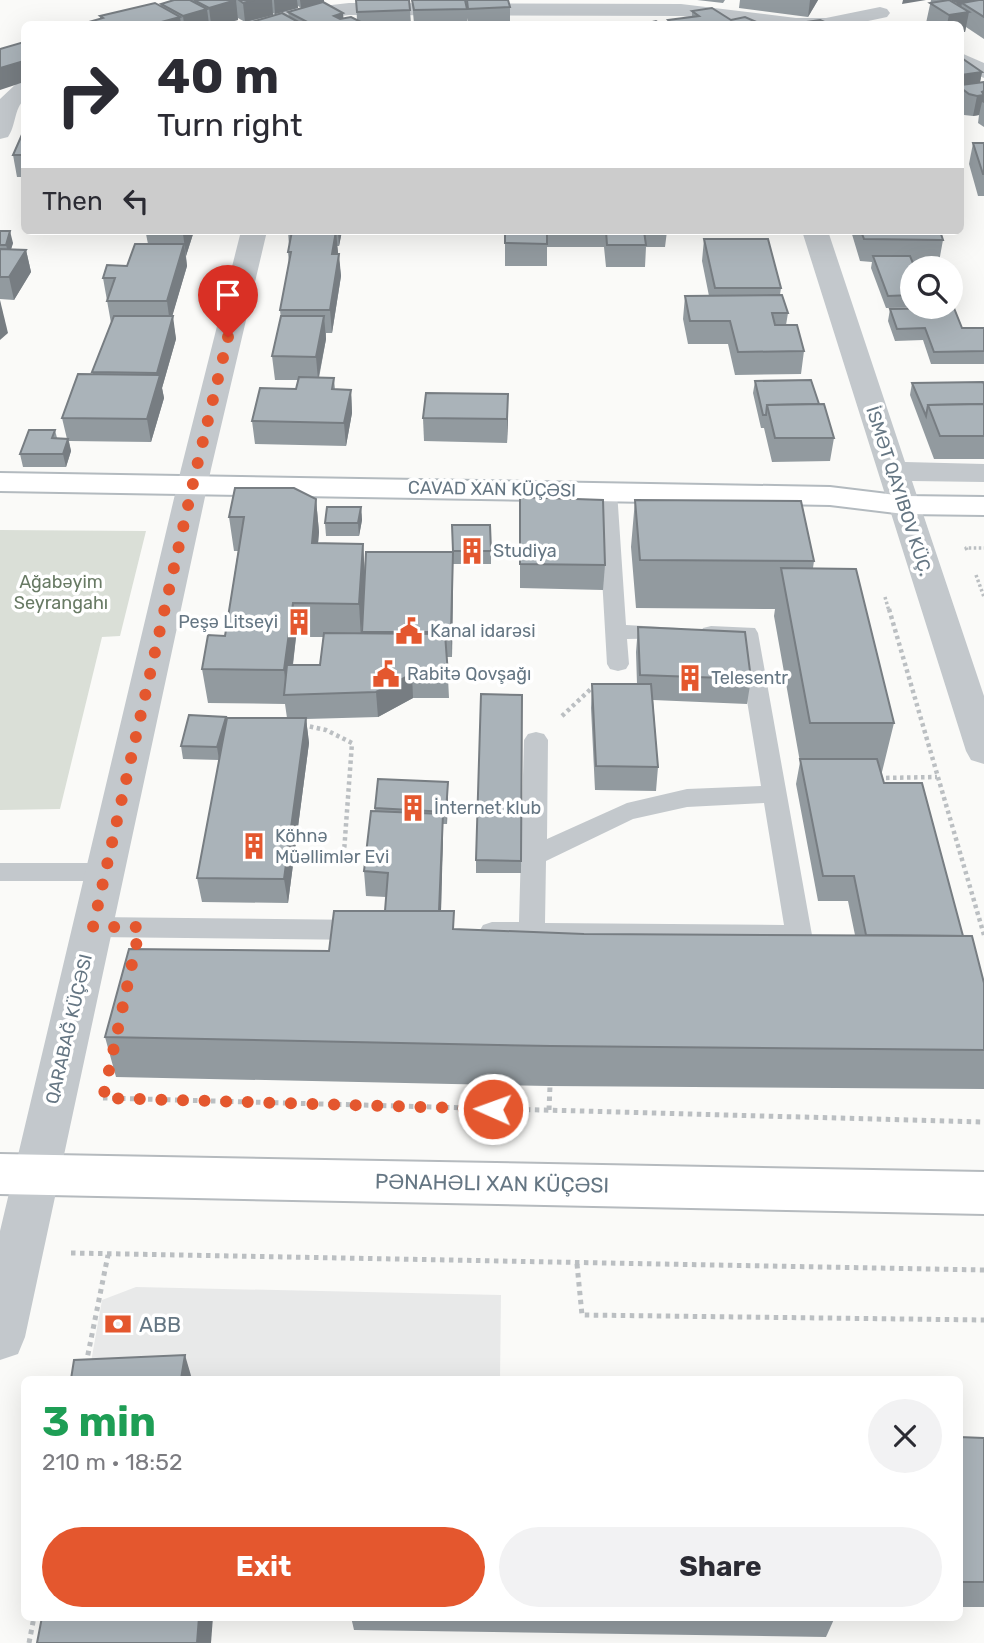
<!DOCTYPE html>
<meta charset="utf-8">
<style>
:root{--surface:#fff;--page:#f2f2f3;--text:#2b2b33;--muted:#7c7c81;--accent:#e4572e}
body{margin:0;font-family:Rubik,sans-serif;background:var(--page);color:var(--text);height:100vh;display:flex;flex-direction:column;font-size:26px;white-space:nowrap}
*{box-sizing:border-box;margin:0}
p{font-size:23px;color:var(--muted)}
.icon{flex:none;width:38px;height:38px;fill:none;stroke:currentColor;stroke-width:2;stroke-linecap:round;stroke-linejoin:round}
.map{position:relative;flex:1;overflow:hidden}
.sheet{position:absolute;left:21px;top:1376px;width:942px;height:245px;display:flex;flex-direction:column;background:var(--surface);border-radius:10px;box-shadow:0 7px 28px #0002}
.sheet>*{flex:none}
.banner{position:absolute;left:21px;top:21px;width:943px;height:214px;border-radius:10px;box-shadow:0 7px 28px #0002;background:#fff;color:var(--text);overflow:hidden}
.controls{position:absolute;left:900px;top:256px;display:grid;gap:14px}
.controls a{display:grid;place-items:center;width:63px;height:63px;border-radius:50%;background:var(--surface);box-shadow:0 7px 28px #0002;font-size:35px}
.pin{position:absolute;display:grid;place-items:center;width:60px;height:60px;color:#fff;margin:-72px -30px;border-radius:50% 50% 50% 0;rotate:-45deg;box-shadow:0 0 7px #0007}
.pin .icon{rotate:45deg}
.me{position:absolute;width:77px;margin:-38px;rotate:272deg;stroke-linejoin:round;filter:drop-shadow(0 0 5px #0008)}
.turn{display:flex;align-items:center;gap:24px;height:147px;padding:0 21px;font-size:32px}
.turn .icon{width:91px;height:91px;stroke-width:2.5}
.turn b{display:block;font-size:49px;line-height:60px}
.then{display:flex;align-items:center;height:66px;padding:0 21px;background:#0003;gap:14px;font-size:26px}
.round{display:grid;place-items:center;flex:none;width:74px;height:74px;border-radius:37px;background:var(--page)}
.summary{display:flex;align-items:center;justify-content:space-between;height:119px;padding:0 21px}
h1{font-size:42px;font-weight:700;line-height:52px;color:#1e9e55}
.button{display:flex;gap:14px;margin-top:auto;padding:14px 21px}
.button a{flex:1;height:80px;border-radius:42px;background:var(--accent);color:#fff;font-size:28px;font-weight:700;line-height:80px;text-align:center}
.button a+a{background:var(--page);color:var(--text)}
.map>svg:first-child{display:block}
.built{fill:#e8e9e9}
.green{fill:#dadfd7}
.lines{fill:none;stroke-linecap:round;stroke-linejoin:round}
.secondary-casing{stroke:#b3babf;stroke-width:4}
.primary-casing{stroke:#b5babe;stroke-width:4}
.path-far2{stroke:#bbbfc2;stroke-width:3.5;stroke-dasharray:2.5 2.5;stroke-linecap:butt}
.path-far1{stroke:#bbbfc2;stroke-width:4.5;stroke-dasharray:3.5 3.5;stroke-linecap:butt}
.path{stroke:#bbbfc2;stroke-width:5;stroke-dasharray:4.5 4.5;stroke-linecap:butt}
.lane{fill:#c3c8cc;fill-rule:evenodd}
.street{fill:#c3c8cc;fill-rule:evenodd}
.secondary{fill:#fff;fill-rule:evenodd}
.primary{fill:#fff;fill-rule:evenodd}
.wall{fill:#929a9f;fill-rule:evenodd}
.shaded-wall{fill:#777d82}
.building{fill:#aab3b9;stroke:#777d82;stroke-width:2}
.route{stroke:#e4572e;stroke-width:12;stroke-dasharray:0 21.6}
.labels{text-anchor:middle;dominant-baseline:central;stroke-width:7;stroke-linejoin:round;paint-order:stroke}
.street-label{font-size:18px;fill:#657683;stroke:#fff}
.poi-label{font-size:18px;fill:#657683;stroke:#fff;text-anchor:start}
.park-label{font-size:18px;fill:#687a64;stroke:#fff}
.near-street-label{font-size:21px;fill:#657683;stroke:#fff}
.near-poi-label{font-size:21px;fill:#657683;stroke:#fff;text-anchor:start}
</style>
<div class="map">
<svg width="984" height="1643" viewBox="0 0 984 1643">
<rect width="100%" height="100%" fill="#fafaf8"/>
<!-- built -->
<path class="built" d="M136,1287L501,1295L500,1379H88L102,1300Z"/>
<!-- green -->
<path class="green" d="M0,530L146,531L120,636L102,637L60,809L0,810Z"/>
<g class="lines">
<defs>
<path id="secondary" d="M0,473L830,487L904,496L984,497V515L904,514L830,505L0,491Z"/>
<path id="primary" d="M0,1154L984,1172V1214L0,1194Z"/>
</defs>
<!-- secondary casing -->
<use href="#secondary" class="secondary-casing"/>
<!-- primary casing -->
<use href="#primary" class="primary-casing"/>
<!-- path-far2 -->
<g class="path-far2">
<path d="M967,550L966,548H984"/>
<path d="M976,575L984,597"/>
<path d="M885,597L889,611"/>
</g>
<!-- path-far1 -->
<g class="path-far1">
<path d="M889,609L984,935"/>
<path d="M562,716L594,686"/>
<path d="M303,725L326,730L352,743L344,852"/>
<path d="M879,778L937,777"/>
</g>
<!-- path -->
<g class="path">
<path d="M103,1098L984,1122"/>
<path d="M549,1110L550,1086"/>
<path d="M71,1253L984,1270"/>
<path d="M577,1264L582,1315L984,1320"/>
<path d="M86,1364L108,1255"/>
<path d="M29,1643L34,1617"/>
</g>
<!-- lane -->
<g class="lane">
<path d="M607,485L614,487L617,491L626,625L679,628L682,633L679,638L627,639L629,664L626,669L618,671L610,669L607,664L597,491L600,487Z"/>
<path d="M711,626L755,628L758,633L812,935L808,942L799,945L492,942L483,939L479,932L483,925L492,922H519L524,740L528,734L536,732L544,734L548,740L547,839L627,803L687,789L761,786L737,640L703,638L700,633L703,628ZM764,803L784,925L545,923L546,861L633,819L687,807Z"/>
<path d="M0,863H106L115,865L119,872L115,879L106,881H0Z"/>
<path d="M93,917L365,920L374,923L378,930L374,937L365,940L93,937L84,934L80,927L84,920Z"/>
</g>
<!-- street -->
<g class="street">
<path d="M349,3L681,4L796,18H826L880,7L887,9L890,13L887,17L854,24H750L681,16L349,15L278,24H245L248,20L287,10Z"/>
<path d="M961,53L984,63V78L961,68Z"/>
<path d="M24,82V100C14,109 16,126 8,137L0,139V99L16,84Z"/>
<path d="M241,231H267L211,469L25,1337L18,1354L0,1360V1231L181,469Z"/>
<path d="M802,231H828L905,462L984,464V482L912,481L984,696V764L971,760L966,751Z"/>
</g>
<!-- secondary -->
<use href="#secondary" class="secondary"/>
<!-- primary -->
<use href="#primary" class="primary"/>
</g>
<!-- wall -->
<g class="wall">
<path d="M174,0H324V3L344,19L357,20L356,0L410,10L411,24H255V21L289,17L288,12L301,8L298,6V8L275,14L273,13V15L245,22L238,18V20L222,24H82L100,19V16L161,6V4Z"/>
<path d="M412,0H508L510,7V24H468L467,18V24H414Z"/>
<path d="M697,0H725L723,3Z"/>
<path d="M740,0H818L808,17L739,8Z"/>
<path d="M931,0H984V39L966,27L965,32L961,24H929L926,23Z"/>
<path d="M692,11L731,20L761,24H667L668,20L692,17Z"/>
<path d="M961,59L982,72L980,82H984V127L978,123L979,115L973,116L964,115L961,112Z"/>
<path d="M24,130V177H17L13,155Z"/>
<path d="M973,143H984V196H978L969,164Z"/>
<path d="M0,231L13,243L11,249L26,250L31,272L14,300L0,299Z"/>
<path d="M147,231H194L186,256L187,266L172,316L176,339L162,388L164,398L151,442L69,441L71,451L66,467H23L20,454L55,430L57,438L67,439L62,418L93,374L92,372L111,323L103,278L127,266L148,244L146,234Z"/>
<path d="M288,231H342L339,246H337L341,276L332,333H326V339L319,378H334L335,390H351L352,413L346,446L255,444L252,421L296,389L298,380H275L272,356L281,319L280,310L289,264L288,252L289,246Z"/>
<path d="M382,231H443V235L383,234Z"/>
<path d="M505,231H667L665,247H646L645,267H606L604,247H547V266H505Z"/>
<path d="M851,231H940L943,240L939,262H912V306L948,307L886,308L871,268L872,262L860,261Z"/>
<path d="M704,239L781,288L780,295L788,313L786,325L804,351L801,374L735,375L728,344H688L683,319L685,296H709L702,261Z"/>
<path d="M890,309L962,328H984V364H931L923,340L895,341L888,321Z"/>
<path d="M755,381L819,404L834,438L830,461L772,462L764,428H761L753,393Z"/>
<path d="M912,383L984,384V459H934L910,395Z"/>
<path d="M423,418H508L507,443L424,441Z"/>
<path d="M520,497L605,565L603,590L520,588Z"/>
<path d="M316,499L319,532L318,543L363,544L365,576L453,552L452,657H447L449,698H413L378,717L306,719L309,743L288,903L202,902L197,878L219,760L183,759L181,746L226,717L227,721L287,718L285,704L208,703L202,669L225,636L238,551H234L229,517ZM364,588L362,634H361ZM296,637H323L320,665H293Z"/>
<path d="M635,500L814,561L813,568L894,723L882,772H881L884,783L963,936L984,983V1089L550,1086L116,1077L105,1037L329,951L385,911L386,897L366,896L364,871L375,808L448,782L447,824H443L441,911L454,929L584,934L855,935L848,901H818L796,784L800,762L774,616L775,609L636,608L631,547Z"/>
<path d="M361,507L362,520L359,536H326L325,523Z"/>
<path d="M452,525L491,551V564H453Z"/>
<path d="M638,627L751,679L747,704L653,700L658,767L656,791L595,790L591,708L592,684H637L636,652Z"/>
<path d="M522,695L521,873H476V860Z"/>
<path d="M959,1437L984,1438V1607H959Z"/>
<path d="M351,1617H835L826,1637L354,1630Z"/>
</g>
<!-- shaded-wall -->
<g class="shaded-wall">
<path d="M236,0L238,20L222,24H211L209,8Z"/>
<path d="M254,0H272L273,15L245,22L243,3Z"/>
<path d="M274,0H297L298,8L275,14Z"/>
<path d="M300,0H324V4L301,8Z"/>
<path d="M810,0H818L808,17Z"/>
<path d="M903,0H926L902,4Z"/>
<path d="M970,0H984L962,3L960,14L969,12L965,32H961V24H947L949,15L954,14L957,2Z"/>
<path d="M207,9L209,24H184L183,16Z"/>
<path d="M343,13L344,24L334,16Z"/>
<path d="M180,17L181,24H154Z"/>
<path d="M24,61V82L0,90V68Z"/>
<path d="M982,72L978,92L961,88V75Z"/>
<path d="M984,91V103L982,102L979,115L973,116L977,96Z"/>
<path d="M10,231L13,243L9,256L6,245Z"/>
<path d="M184,231H194L186,256L183,234Z"/>
<path d="M336,231L338,252L333,276L332,254Z"/>
<path d="M338,231H342L339,246Z"/>
<path d="M184,244L187,266L170,324L167,301Z"/>
<path d="M26,250L31,272L14,300L9,277Z"/>
<path d="M339,254L341,276L332,333L330,310Z"/>
<path d="M0,300L8,333L0,340Z"/>
<path d="M173,316L176,339L162,388L164,398L151,442L147,419L158,382L157,373Z"/>
<path d="M324,316L326,339L318,380L316,357Z"/>
<path d="M351,390L352,413L346,446L344,423Z"/>
<path d="M508,394V418L507,443V419Z"/>
<path d="M68,439L71,451L66,467L63,454Z"/>
<path d="M316,499L319,532L315,577L312,543Z"/>
<path d="M361,507L362,520L359,536L358,523Z"/>
<path d="M363,544L365,577L361,638L359,604Z"/>
<path d="M453,552V576L452,657L451,632Z"/>
<path d="M293,603L296,637L289,695H287L284,670Z"/>
<path d="M412,674L413,698L378,717L376,692Z"/>
<path d="M226,717L228,730L219,760L217,747Z"/>
<path d="M306,718L309,743L288,903L284,879Z"/>
<path d="M448,782V795L447,824L446,812Z"/>
<path d="M443,814V839L440,946L439,922Z"/>
<path d="M185,1355L192,1379H181Z"/>
<path d="M199,1617H213L211,1643H197Z"/>
</g>
<!-- building -->
<g class="building">
<path d="M174,0H190L207,9L183,16L161,4Z"/>
<path d="M194,0H236L209,8Z"/>
<path d="M239,0H254L243,3Z"/>
<path d="M356,0H409L410,10L357,12Z"/>
<path d="M412,0H465L467,9L414,10Z"/>
<path d="M467,0H508L510,7L468,9Z"/>
<path d="M949,0L969,12L949,15L930,3Z"/>
<path d="M952,0H970L957,2Z"/>
<path d="M979,0H984V17L962,3Z"/>
<path d="M323,2L343,13L334,16L340,19L351,17L361,22L353,24H311L288,12Z"/>
<path d="M155,3L180,17L154,24H82L103,18L100,16Z"/>
<path d="M712,8L731,20L745,17L761,24H672L668,20L699,16L692,11Z"/>
<path d="M282,13L302,24H262L255,21Z"/>
<path d="M820,20L829,24H810L806,22Z"/>
<path d="M656,21L661,24H644Z"/>
<path d="M24,42V61L0,68V49Z"/>
<path d="M961,59H963L982,72L961,75Z"/>
<path d="M984,82V91L982,92L984,95L977,96L969,94L961,88V85Z"/>
<path d="M24,130V155H13Z"/>
<path d="M973,143H984V174H983Z"/>
<path d="M0,231H10L6,245H0Z"/>
<path d="M147,231H184L183,234H146Z"/>
<path d="M292,231H336L332,254H339L330,310H280L291,252H288Z"/>
<path d="M505,231H547V244L505,243Z"/>
<path d="M606,231H644L646,245H607Z"/>
<path d="M861,231H940L943,240L864,239Z"/>
<path d="M704,239H768L781,288H715Z"/>
<path d="M135,244H184L167,301H107L115,278H103L107,265L127,266Z"/>
<path d="M0,249L26,250L9,277H0Z"/>
<path d="M873,256H910L915,268H912V295L888,296Z"/>
<path d="M782,295L788,313H772L775,325H797L804,351L738,352L730,321H690L685,296Z"/>
<path d="M954,308L962,328H984V351L934,352L925,328L897,329L890,309Z"/>
<path d="M114,316H173L157,373L92,372Z"/>
<path d="M281,316H324L316,357L272,356Z"/>
<path d="M78,374L160,375L147,419L62,418Z"/>
<path d="M299,377L334,378L332,389L351,390L344,423L252,421L260,388L296,389Z"/>
<path d="M811,380L819,404L767,405L766,415H763L755,381Z"/>
<path d="M983,382L984,384V404L928,405L926,416L912,383Z"/>
<path d="M426,393L508,394L507,419L423,418Z"/>
<path d="M824,404L834,438H775L767,405Z"/>
<path d="M984,404V436H940L928,405Z"/>
<path d="M29,430H55L52,438L68,439L63,454H20Z"/>
<path d="M235,488H294L316,499L312,543L363,544L359,604L293,603L284,670L202,669L208,635L225,636L244,517H229Z"/>
<path d="M520,497L603,500L605,565L520,564Z"/>
<path d="M635,500L801,501L814,561L640,560Z"/>
<path d="M327,507H361L358,523H325Z"/>
<path d="M452,525H490L491,551H453Z"/>
<path d="M366,552H453L451,632H362Z"/>
<path d="M781,568L856,569L894,723H810Z"/>
<path d="M638,627L745,632L751,679L640,675Z"/>
<path d="M324,633L445,634L448,674H412L376,692L284,695L287,665H320Z"/>
<path d="M592,684H651L658,767L596,766Z"/>
<path d="M481,694L522,695L521,861L476,860Z"/>
<path d="M189,715L226,717L217,747L181,746Z"/>
<path d="M227,718H306L284,879L197,878Z"/>
<path d="M800,759H877L884,783H922L963,936L866,935L854,876H823Z"/>
<path d="M378,779L448,782L446,812L375,808Z"/>
<path d="M371,811L443,814L439,911H385L388,873L364,871Z"/>
<path d="M334,911H454L453,929L584,934L972,936L984,983V1050L551,1046L105,1037L129,949L329,951Z"/>
<path d="M185,1355L181,1379H71L74,1360Z"/>
<path d="M959,1437L984,1438V1582H959Z"/>
<path d="M42,1617H199L197,1643H37Z"/>
</g>
<g class="lines">
<!-- route -->
<path class="route" d="M228,337L196,470L93,927H140L103,1098L493,1109"/>
</g>
<!-- icons -->
<defs>
<symbol id="building-bare" viewBox="-9 -9 18 18"><path d="M-4-6H4V6H1V3H-1V6H-4ZM-2.5-4.3h1.7v1.8h-1.7ZM.8-4.3h1.7v1.8H.8ZM-2.5-1h1.7V.8h-1.7ZM.8-1h1.7V.8H.8Z" fill="#e4572e" stroke="#fff" stroke-width="2.5" paint-order="stroke"/></symbol>
<symbol id="civic-bare" viewBox="-9 -9 18 18"><path d="M-.6-6.5H3V-4.5H.6V-3L4-1V1h2V6H-6V1h2V-1L-.6-3ZM-1.2 2.5V6h2.4V2.5Z" fill="#e4572e" stroke="#fff" stroke-width="2.5" paint-order="stroke"/></symbol>
<symbol id="bank-bare" viewBox="-9 -9 18 18"><path d="M-6-4H6V4H-6ZM0-2.3a2.3 2.3 0 1 0 0 4.6a2.3 2.3 0 1 0 0-4.6Z" fill="#e4572e" stroke="#fff" stroke-width="2.5" paint-order="stroke"/></symbol>
</defs>
<g fill-rule="evenodd">
<use href="#building-bare" x="453" y="532" width="38" height="38"/>
<use href="#building-bare" x="280" y="603" width="38" height="38"/>
<use href="#civic-bare" x="390" y="612" width="38" height="38"/>
<use href="#civic-bare" x="367" y="655" width="38" height="38"/>
<use href="#building-bare" x="671" y="659" width="38" height="38"/>
<use href="#building-bare" x="394" y="789" width="38" height="38"/>
<use href="#building-bare" x="235" y="827" width="38" height="38"/>
<use href="#bank-bare" x="99" y="1305" width="38" height="38"/>
</g>
<g class="labels">
<!-- street labels -->
<g class="street-label">
<text transform="translate(492 489) rotate(1)">CAVAD XAN KÜÇƏSI</text>
<text transform="translate(899 491) rotate(72)">İSMƏT QAYIBOV KÜÇ.</text>
<text transform="translate(69 1029) rotate(-77)">QARABAĞ KÜÇƏSI</text>
</g>
<!-- poi labels -->
<g class="poi-label">
<text x="493" y="551">Studiya</text>
<text x="278" y="622" text-anchor="end">Peşə Litseyi</text>
<text x="430" y="631">Kanal idarəsi</text>
<text x="407" y="674">Rabitə Qovşağı</text>
<text x="711" y="678">Telesentr</text>
<text x="434" y="808">İnternet klub</text>
<text x="275" y="836">Köhnə<tspan x="275" dy="21">Müəllimlər Evi</tspan></text>
</g>
<!-- park labels -->
<g class="park-label">
<text x="61" y="582">Ağabəyim<tspan x="61" dy="21">Seyrangahı</tspan></text>
</g>
<!-- near-street labels -->
<g class="near-street-label">
<text transform="translate(492 1183) rotate(1)">PƏNAHƏLI XAN KÜÇƏSI</text>
</g>
<!-- near-poi labels -->
<g class="near-poi-label">
<text x="139" y="1324">ABB</text>
</g>
</g>
</svg>
<div class="controls">
<a><svg class="icon" aria-label="search" viewBox="0 0 24 24"><circle cx="10" cy="10" r="6"/><path d="M15 15l6 6"/></svg></a>
</div>
<div class="pin" style="left:228px;top:337px;background:#d93025"><svg class="icon" aria-label="arrive" viewBox="0 0 24 24"><path d="M6 21V4h12l-3 4 3 4H6"/></svg></div>
<svg class="me" style="left:493px;top:1109px" viewBox="-20 -20 40 40"><circle r="17" fill="#e4572e" stroke="#fff" stroke-width="3"/><path d="M0-11L8 9 0 5-8 9z" fill="#fff"/></svg>
<div class="banner">
<div class="turn"><svg class="icon" aria-label="right" viewBox="0 0 24 24"><path d="M7 20v-9h11M14 6l5 5-5 5"/></svg><div><b>40 m</b>Turn right</div></div>
<div class="then">Then<svg class="icon" aria-label="left" viewBox="0 0 24 24"><path d="M17 20v-9H6M10 6l-5 5 5 5"/></svg></div>
</div>
<section class="sheet">
<div class="summary"><div><h1>3 min</h1><p>210 m · 18:52</p></div><a class="round"><svg class="icon" aria-label="close" viewBox="0 0 24 24"><path d="M6 6l12 12M18 6L6 18"/></svg></a></div>
<div class="button"><a>Exit</a><a>Share</a></div>
</section>
</div>
